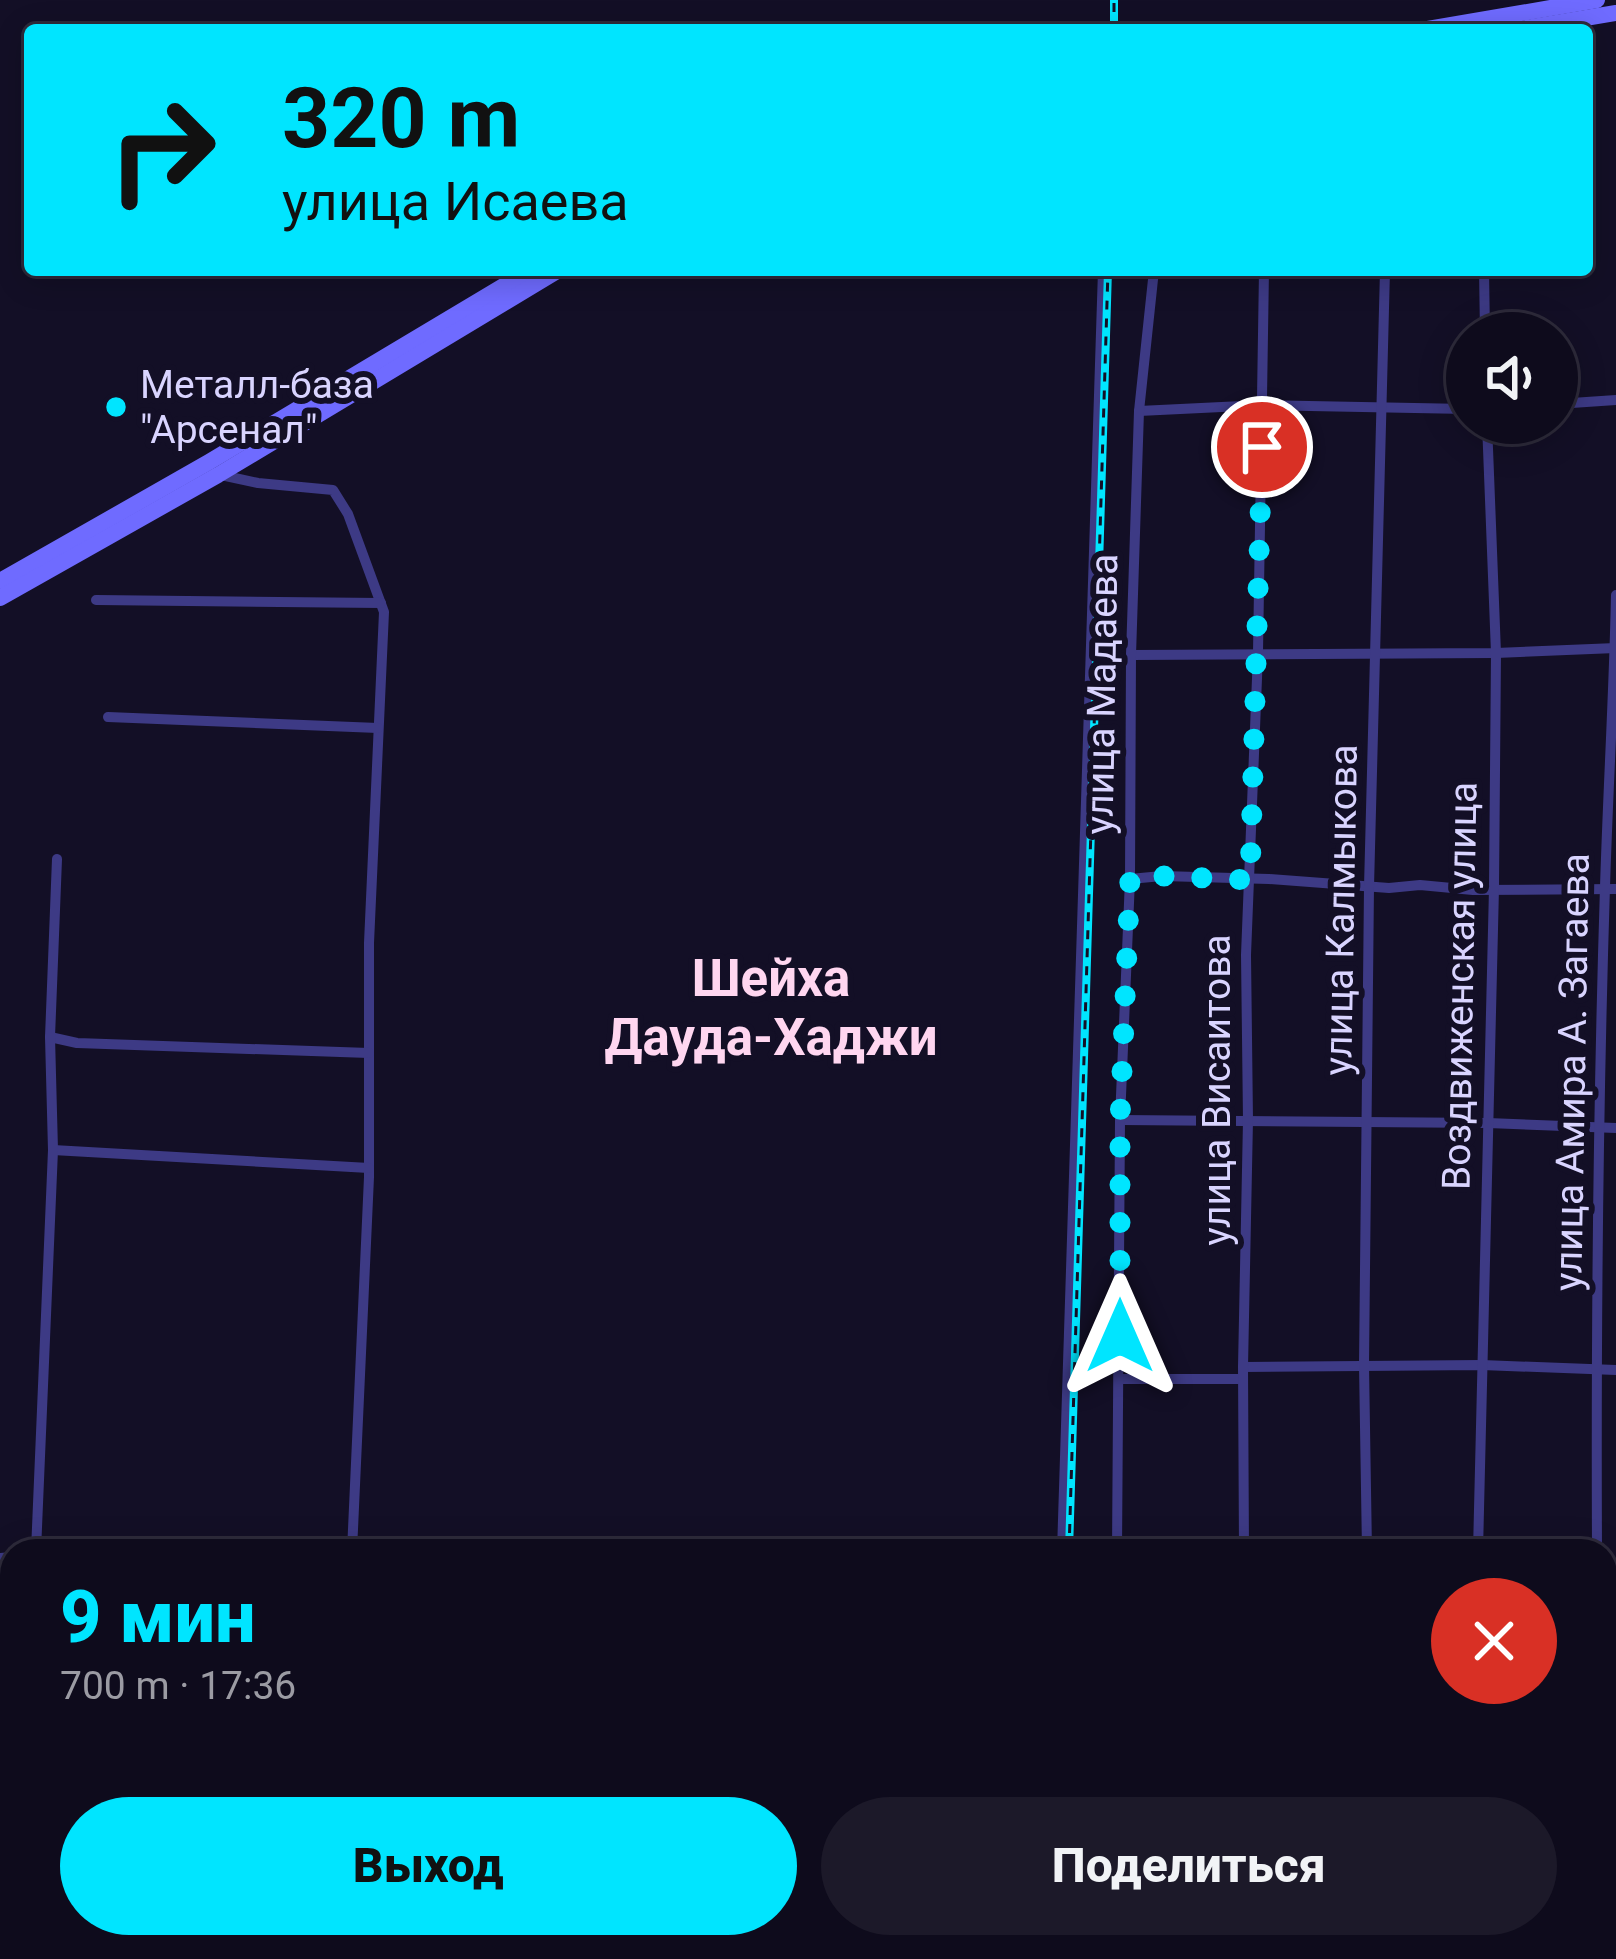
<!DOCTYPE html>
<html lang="ru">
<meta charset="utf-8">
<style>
:root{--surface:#0e0b1c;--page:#1c1929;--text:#f1f3f6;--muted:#9b9ba3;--line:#2e2b3b;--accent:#00e5ff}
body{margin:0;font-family:Roboto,sans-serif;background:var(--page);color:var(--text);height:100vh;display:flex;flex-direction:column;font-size:45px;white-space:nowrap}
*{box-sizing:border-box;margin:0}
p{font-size:39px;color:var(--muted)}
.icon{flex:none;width:66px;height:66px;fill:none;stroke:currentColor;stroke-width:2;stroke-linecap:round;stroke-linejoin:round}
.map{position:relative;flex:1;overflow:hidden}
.details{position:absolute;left:0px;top:1539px;width:1617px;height:420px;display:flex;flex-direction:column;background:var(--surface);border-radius:36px 36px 0 0;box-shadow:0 6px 30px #0003,0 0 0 3px var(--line)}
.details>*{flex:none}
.banner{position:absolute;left:24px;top:24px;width:1569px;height:252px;border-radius:12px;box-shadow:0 6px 30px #0003,0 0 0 3px var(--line);background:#00e5ff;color:#111;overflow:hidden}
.controls{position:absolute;left:1446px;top:312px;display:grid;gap:24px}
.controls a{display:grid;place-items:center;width:132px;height:132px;border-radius:50%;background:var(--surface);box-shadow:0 6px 30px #0003,0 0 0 3px var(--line);font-size:60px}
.pin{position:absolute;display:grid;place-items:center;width:102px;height:102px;color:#fff;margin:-51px;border:6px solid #fff;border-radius:50%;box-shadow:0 3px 12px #0007}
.me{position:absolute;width:132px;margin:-66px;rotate:0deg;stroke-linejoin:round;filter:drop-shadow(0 0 9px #0008)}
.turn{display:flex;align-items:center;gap:42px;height:252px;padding:0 60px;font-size:54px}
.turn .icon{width:156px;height:156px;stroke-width:2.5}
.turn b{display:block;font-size:84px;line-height:102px}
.round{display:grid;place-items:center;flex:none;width:126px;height:126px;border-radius:63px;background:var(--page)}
.overview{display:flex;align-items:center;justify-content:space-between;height:204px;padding:0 60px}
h1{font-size:72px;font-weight:800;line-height:90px;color:var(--accent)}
.button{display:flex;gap:24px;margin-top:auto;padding:24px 60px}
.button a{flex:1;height:138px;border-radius:72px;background:var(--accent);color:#111;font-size:48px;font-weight:800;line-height:138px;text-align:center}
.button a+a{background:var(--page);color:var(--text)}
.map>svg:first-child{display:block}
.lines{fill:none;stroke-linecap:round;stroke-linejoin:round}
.street{stroke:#3d3a85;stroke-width:10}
.secondary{stroke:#6f6bff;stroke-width:16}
.rail-casing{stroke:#00e5ff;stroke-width:8}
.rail{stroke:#130f26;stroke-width:3;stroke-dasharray:9;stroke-linecap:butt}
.route{stroke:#00e5ff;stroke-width:21;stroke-dasharray:0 37.8}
.poi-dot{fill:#00e5ff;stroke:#130f26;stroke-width:4.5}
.labels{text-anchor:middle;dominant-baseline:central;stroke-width:12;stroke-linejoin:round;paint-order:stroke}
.poi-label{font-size:39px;fill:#d9d4ff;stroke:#130f26;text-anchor:start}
.street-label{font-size:39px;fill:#d9d4ff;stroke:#130f26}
.district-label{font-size:51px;font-weight:bold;fill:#ffd6f0;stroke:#130f26}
</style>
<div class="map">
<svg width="1616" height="1959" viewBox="0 0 1616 1959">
<rect width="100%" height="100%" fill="#130f26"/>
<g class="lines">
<!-- street -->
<g class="street">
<path d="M1484,270L1485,333"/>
<path d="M1557,404L1616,400"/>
<path d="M1139,411L1263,405L1467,409"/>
<path d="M221,475L258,483L333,490L348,514L384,612L369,943V1177L352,1551"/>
<path d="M96,600L381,603"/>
<path d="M1131,655L1496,653L1616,648"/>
<path d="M108,717L378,728"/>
<path d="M1130,879L1162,876L1269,879L1389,888L1420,885L1473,890L1616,889"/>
<path d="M50,1037L77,1043L369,1053"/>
<path d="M1120,1120L1488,1123L1616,1128"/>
<path d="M53,1150L369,1168"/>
<path d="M1243,1367L1482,1365L1616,1370"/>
<path d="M1120,1379H1243"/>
<path d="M36,1551L53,1150L50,1037L57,859"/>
<path d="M1062,1551L1103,270"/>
<path d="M1117,1551L1120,1120L1130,879L1131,655L1139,411L1154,270"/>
<path d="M1244,1551L1243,1367L1248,1120L1246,955L1258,653L1264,270"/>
<path d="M1367,1551L1364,1365L1369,887L1385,270"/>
<path d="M1478,1551L1494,888L1496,653L1487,423"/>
<path d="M1597,1551C1596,1330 1598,1108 1605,887C1608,789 1614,693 1616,595"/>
<path d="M0,1558L12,1557"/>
<path d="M0,1624L12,1644"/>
<path d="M1605,1712L1616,1724"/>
<path d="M1605,1783H1616"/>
<path d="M195,1947L203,1959"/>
<path d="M334,1947L341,1959"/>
<path d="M466,1947L474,1959"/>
<path d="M591,1947L599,1959"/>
<path d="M1111,1947L1112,1959"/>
<path d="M1247,1947L1248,1959"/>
<path d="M144,1959L169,1947"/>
<path d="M425,1959L444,1947"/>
<path d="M1049,1959L1050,1947"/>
<path d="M1065,1959L1066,1947"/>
<path d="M1178,1959V1947"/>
<path d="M1367,1959V1947"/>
<path d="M1470,1959V1947"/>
<path d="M1580,1959L1581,1947"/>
</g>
<!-- secondary -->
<g class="secondary">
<path d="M1422,30L1597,0"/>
<path d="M1515,30L1616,13"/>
<path d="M0,581L209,462L530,270"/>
<path d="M0,598L218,475L559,270"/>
</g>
<defs>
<g id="rail">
<path d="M1114,30V0"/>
<path d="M1069,1551L1108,270"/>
<path d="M1054,1959V1947"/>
</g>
</defs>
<!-- rail casing -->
<use href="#rail" class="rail-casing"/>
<!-- rail -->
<use href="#rail" class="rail"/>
</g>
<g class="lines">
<!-- route -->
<path class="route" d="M1120,1336V1120L1130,879L1162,876L1250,880L1262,447"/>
</g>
<!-- markers -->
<circle class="poi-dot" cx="116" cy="407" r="12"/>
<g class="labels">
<!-- poi labels -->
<g class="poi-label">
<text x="140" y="385">Металл-база<tspan x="140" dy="45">"Арсенал"</tspan></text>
</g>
<!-- street labels -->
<g class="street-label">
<text transform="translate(1102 694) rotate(-89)">улица Мадаева</text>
<text transform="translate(1341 910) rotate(-89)">улица Калмыкова</text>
<text transform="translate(1460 986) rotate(-89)">Воздвиженская улица</text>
<text transform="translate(1572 1072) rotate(-89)">улица Амира А. Загаева</text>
<text transform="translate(1217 1090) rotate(-90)">улица Висаитова</text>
</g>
<!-- district labels -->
<g class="district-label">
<text x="771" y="978">Шейха<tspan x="771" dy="59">Дауда-Хаджи</tspan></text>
</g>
</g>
</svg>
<div class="controls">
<a><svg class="icon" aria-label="sound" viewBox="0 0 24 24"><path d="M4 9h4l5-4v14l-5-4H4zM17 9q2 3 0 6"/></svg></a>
</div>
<div class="pin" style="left:1262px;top:447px;background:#d93025"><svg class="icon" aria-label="arrive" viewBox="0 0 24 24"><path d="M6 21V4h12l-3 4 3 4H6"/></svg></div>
<svg class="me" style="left:1120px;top:1336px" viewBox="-20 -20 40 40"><path d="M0-17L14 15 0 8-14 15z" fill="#00e5ff" stroke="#fff" stroke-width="4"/></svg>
<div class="banner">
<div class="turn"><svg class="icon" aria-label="right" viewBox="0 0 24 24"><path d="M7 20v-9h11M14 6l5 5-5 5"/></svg><div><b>320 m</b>улица Исаева</div></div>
</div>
<section class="details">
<div class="overview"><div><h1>9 мин</h1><p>700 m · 17:36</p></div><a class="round" style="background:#d93025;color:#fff"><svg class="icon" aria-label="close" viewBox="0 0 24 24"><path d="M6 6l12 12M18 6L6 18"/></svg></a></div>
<div class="button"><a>Выход</a><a>Поделиться</a></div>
</section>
</div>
